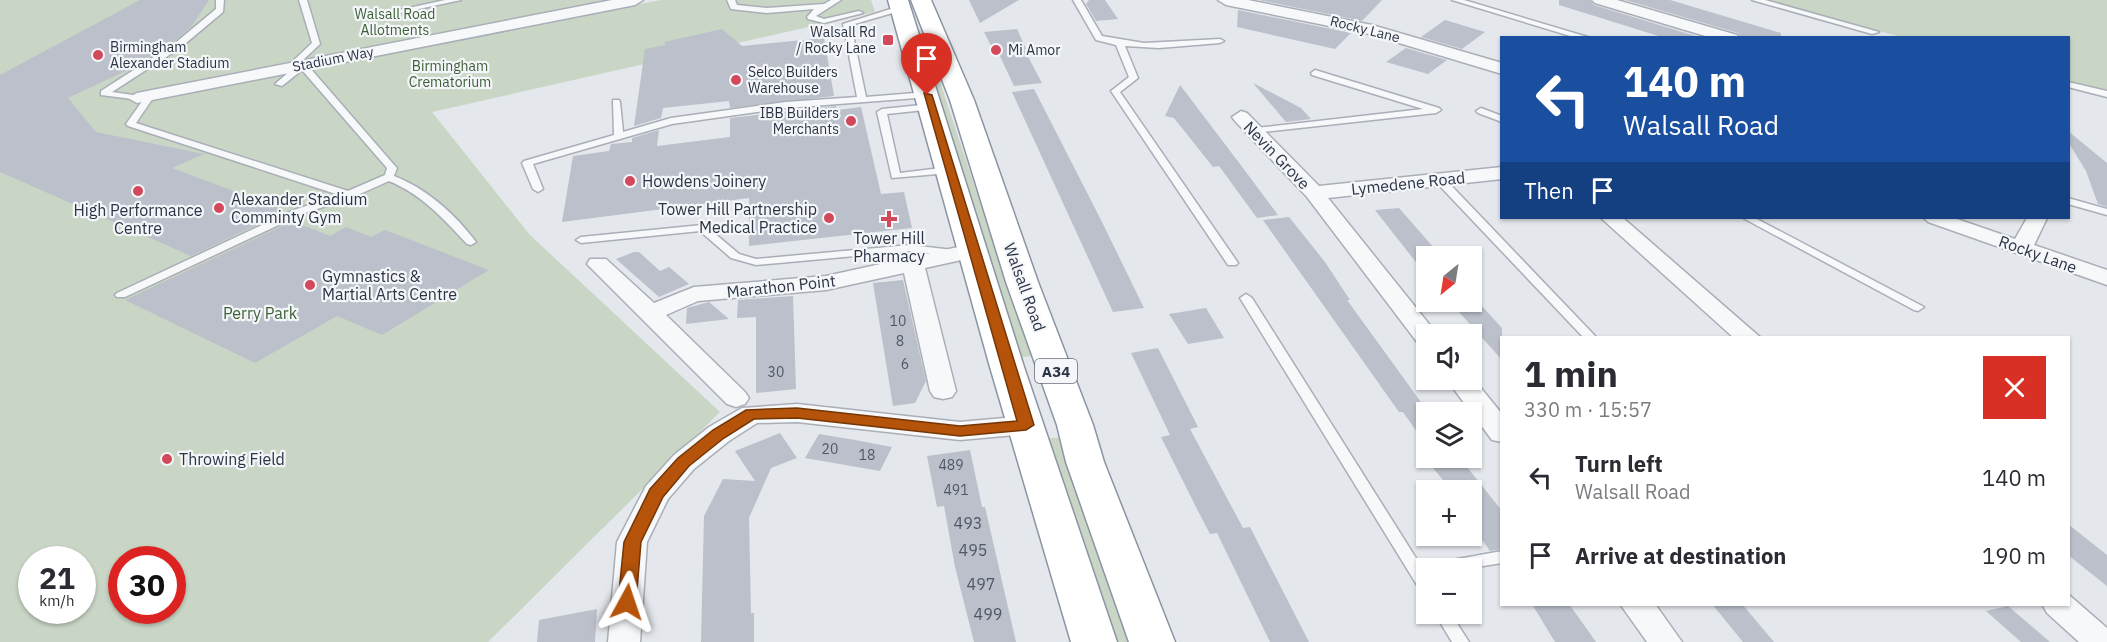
<!DOCTYPE html>
<meta charset="utf-8">
<style>
:root{--surface:#fff;--page:#f7f7f7;--text:#2b2b33;--muted:#7c7c81}
body{margin:0;font-family:"IBM Plex Sans",sans-serif;background:var(--page);color:var(--text);height:100vh;display:flex;flex-direction:column;font-size:22px;white-space:nowrap}
*{box-sizing:border-box;margin:0}
p{font-size:20px;color:var(--muted)}
.icon{flex:none;width:33px;height:33px;fill:none;stroke:currentColor;stroke-width:2;stroke-linecap:round;stroke-linejoin:round}
.map{position:relative;flex:1;overflow:hidden}
.sheet{position:absolute;left:1500px;top:336px;width:570px;height:270px;display:flex;flex-direction:column;background:var(--surface);border-radius:0px;box-shadow:0 2px 4px #0004}
.sheet>*{flex:none}
.guide{position:absolute;left:1500px;top:36px;width:570px;height:183px;border-radius:0px;box-shadow:0 2px 4px #0004;background:#1a4fa0;color:#fff;overflow:hidden}
.needle{width:39px;rotate:210deg}
.buttons{position:absolute;left:1416px;top:246px;display:grid;gap:12px}
.buttons a{display:grid;place-items:center;width:66px;height:66px;border-radius:0px;background:var(--surface);box-shadow:0 2px 4px #0004;font-size:30px}
.speed{position:absolute;left:18px;top:546px;display:flex;gap:12px;font-size:30px;font-weight:700;text-align:center}
.speed>*{display:grid;place-content:center;width:78px;height:78px;border-radius:50%;background:var(--surface);box-shadow:0 2px 4px #0004;line-height:1}
.speed small{font-size:15px;font-weight:400}
.speed .limit{border:9px solid #d22;background:#fff;color:#111}
.pin{position:absolute;display:grid;place-items:center;width:51px;height:51px;color:#fff;margin:-62px -26px;border-radius:50% 50% 50% 0;rotate:-45deg;box-shadow:0 0 6px #0007}
.pin .icon{rotate:45deg}
.me{position:absolute;width:66px;margin:-33px;rotate:5deg;stroke-linejoin:round;filter:drop-shadow(0 0 4px #0008)}
.turn{display:flex;align-items:center;gap:21px;height:126px;padding:0 24px;font-size:27px}
.turn .icon{width:78px;height:78px;stroke-width:2.5}
.turn b{display:block;font-size:42px;line-height:51px}
.then{display:flex;align-items:center;height:57px;padding:0 24px;background:#0003;gap:12px;font-size:22px}
.round{display:grid;place-items:center;flex:none;width:63px;height:63px;border-radius:0px;background:var(--page)}
.overview{display:flex;align-items:center;justify-content:space-between;height:102px;padding:0 24px}
h1{font-size:36px;font-weight:800;line-height:45px}
ul{padding:0;list-style:none}
li{display:flex;align-items:center;gap:18px;height:78px;padding:0 24px}
li div{flex:1}
li b{display:block;font-size:22px}
li em{font-style:normal}
.map>svg:first-child{display:block}
.green{fill:#c9d6c5;fill-rule:evenodd}
.building{fill:#bbc0ca}
.lines{fill:none;stroke-linecap:round;stroke-linejoin:round}
.lane-casing{stroke:#a9aeb7;stroke-width:3}
.street-casing{stroke:#a9aeb7;stroke-width:3}
.highway-casing{stroke:#8b94a3;stroke-width:3}
.lane{fill:#f7f8fa;fill-rule:evenodd}
.street{fill:#f7f8fa;fill-rule:evenodd}
.highway{fill:#fff;fill-rule:evenodd}
.route{fill:#b45309;stroke:#753606;stroke-width:1.5}
.poi-dot{fill:#d1495b;stroke:#f4f6f9;stroke-width:2}
.labels{text-anchor:middle;dominant-baseline:central;stroke-width:4.5;stroke-linejoin:round;paint-order:stroke}
.far-park-label{font-size:14px;fill:#3f6138;stroke:#f4f6f9}
.far-street-label{font-size:14px;fill:#2b3445;stroke:#f4f6f9}
.far-poi-label{font-size:14px;fill:#2b3445;stroke:#f4f6f9;text-anchor:start}
.number-label{font-size:14px;fill:#4f5766}
.shield{fill:#f4f6f9;stroke:#676e7b;stroke-width:1.5}
.shield-label{font-size:15px;font-weight:bold;fill:#2b3445}
.street-label{font-size:16px;fill:#2b3445;stroke:#f4f6f9}
.poi-label{font-size:16px;fill:#2b3445;stroke:#f4f6f9;text-anchor:start}
.park-label{font-size:16px;fill:#3f6138;stroke:#f4f6f9}
.near-number-label{font-size:16px;fill:#4f5766}
</style>
<div class="map">
<svg width="2107" height="642" viewBox="0 0 2107 642">
<rect width="100%" height="100%" fill="#e4e7ec"/>
<!-- green -->
<g class="green">
<path d="M0,0H617L386,53L661,0H871L875,12L432,112L530,235L720,412L488,642H0ZM32,560H82V610H32ZM122,560H172V610H122Z"/>
<path d="M1761,0H2107V92L2069,82L2068,38L1902,37Z"/>
<path d="M935,67L1006,281L1035,356L1021,357L926,68Z"/>
<path d="M1062,437L1133,642H1113L1046,439Z"/>
</g>
<!-- building -->
<g class="building">
<path d="M140,0H209L191,27L173,42L134,67L68,98L96,132L204,154L172,168L282,209L274,213L278,215L191,256L0,172V75Z"/>
<path d="M969,0H1019L980,23Z"/>
<path d="M1089,0H1105L1118,19L1096,21L1086,4Z"/>
<path d="M1259,0H1382L1362,21Z"/>
<path d="M1559,0H1590L1594,5L1702,38H1665L1559,5Z"/>
<path d="M1625,0H1670L1781,33V38H1741L1738,33Z"/>
<path d="M1238,10L1351,33L1335,49L1237,27Z"/>
<path d="M1445,20L1485,32L1462,49L1421,37Z"/>
<path d="M722,29L742,46L824,38L834,96L730,108L729,101L663,108L661,118L634,126L645,49L666,45L664,42Z"/>
<path d="M1017,29L1026,49H1024L1042,83L1014,86L998,52H994L984,32Z"/>
<path d="M1406,48L1447,60L1428,74L1386,62Z"/>
<path d="M1253,83L1301,108L1311,119L1286,122Z"/>
<path d="M1180,85L1240,164L1278,215L1257,218L1219,166L1213,167L1174,118L1165,116Z"/>
<path d="M1034,89L1101,220L1144,308L1113,312L1012,92Z"/>
<path d="M836,106L837,110L861,107L881,194L904,192L912,228L749,246V198L562,222L573,156L609,151L611,144L632,142V138L659,130L657,146L730,137V118Z"/>
<path d="M2068,131L2107,163V207L2098,204L2086,171L2068,142Z"/>
<path d="M1399,208L1441,256H1426V275L1375,210Z"/>
<path d="M1289,217L1325,262L1350,300H1347L1426,409V445L1403,412H1399L1263,220Z"/>
<path d="M293,221L330,236L346,227L371,237L385,230L489,270L382,335L337,316L255,363L125,300Z"/>
<path d="M634,252H639L660,271L669,267L689,284L659,297L616,259Z"/>
<path d="M903,280L926,381L915,403L893,406L873,283Z"/>
<path d="M793,296L796,389L756,393V317L737,318L738,300Z"/>
<path d="M709,302L729,319L686,324L687,308Z"/>
<path d="M1450,302H1478L1502,328V360Z"/>
<path d="M1206,308L1224,338L1188,344L1169,314Z"/>
<path d="M1158,348L1198,427L1190,429L1243,528L1250,527L1309,642H1270L1217,533L1210,534L1197,509L1161,437L1170,435L1131,353Z"/>
<path d="M780,433L797,458L771,468L749,518L751,613H754V642H701L704,516L723,479L755,481L735,451Z"/>
<path d="M819,434L855,440L892,447L880,471L805,458Z"/>
<path d="M970,450L982,507H985L1016,642H974L955,567L944,506L937,507L927,456Z"/>
<path d="M1425,458H1460L1502,511V549L1490,551L1472,526V490H1451Z"/>
<path d="M2068,524L2107,555V586L2068,555Z"/>
<path d="M1532,604H1569L1596,642H1555Z"/>
<path d="M1712,604H1742L1774,642H1743Z"/>
<path d="M2008,606L2050,642H2021L1986,611Z"/>
<path d="M597,609L595,642H537L539,620Z"/>
</g>
<g class="lines">
<defs>
<g id="lane">
<path d="M216,0H224L223,12L180,48L112,92L140,96V100L101,95V91L174,44L216,9Z"/>
<path d="M299,0H307L320,44L303,60L395,166L397,168L394,176C427,189 455,214 476,242L471,245L467,244C444,219 421,194 389,181L353,197L302,214L125,297H117L115,295L117,293L294,210L339,195L128,126L126,124L148,93H154L155,95L136,123L348,191L385,175L387,168L302,70L282,86L275,84L297,65L294,60L312,43Z"/>
<path d="M445,0H461L381,17L377,15Z"/>
<path d="M727,0H735L737,5L767,8L824,4L831,0H841L816,16L824,19L859,11L863,13L824,23L808,19L807,17L814,9L767,13L731,9Z"/>
<path d="M1073,0H1081L1102,36L1144,43L1220,39L1224,41L1220,43L1159,48L1125,46L1138,78L1120,92L1238,263L1236,265H1228L1111,91L1129,77L1116,45L1096,40Z"/>
<path d="M1452,0H1464L1591,38H1577Z"/>
<path d="M1752,0H1765L1879,32L1872,34Z"/>
<path d="M900,6H903V10L851,25L866,97L927,92L931,95L930,97L786,108L672,124L533,164L543,189L538,192L533,189L522,163L524,161L614,135L613,100H619L620,102L623,132L671,118L786,102L857,97L843,24Z"/>
<path d="M1315,70L1439,108L1441,110L1436,113L1253,133V129L1256,128L1423,109L1312,75L1311,73Z"/>
<path d="M2068,82L2107,91V97L2068,87Z"/>
<path d="M931,104L936,107L934,109L887,114L900,173L949,167L954,170L949,173L892,178L877,112L882,109Z"/>
<path d="M1481,108L1502,116V122L1478,113L1476,111Z"/>
<path d="M1440,177L1444,178L1597,338H1584L1436,182V178Z"/>
<path d="M2068,198L2107,209V215L2068,204Z"/>
<path d="M1743,218H1755L1924,307L1918,311L1914,310Z"/>
<path d="M702,225L706,226L739,254L756,259L910,245L953,250L959,253L953,256L910,251L756,265L731,258L700,231L581,243L576,240L581,237Z"/>
<path d="M1246,294L1252,298L1426,574V592L1420,590L1240,298Z"/>
<path d="M1502,551V563L1471,568H1433L1436,564L1441,562Z"/>
<path d="M1435,614H1451L1469,642H1452Z"/>
</g>
<g id="street">
<path d="M612,0H643L635,5L137,103L128,98L137,93Z"/>
<path d="M1218,0H1248L1372,25L1502,63V74L1369,34L1226,5Z"/>
<path d="M1592,0H1617L1737,35L1739,38H1712L1595,3Z"/>
<path d="M1241,111L1247,113L1319,186L1502,167V179L1328,198L1437,334H1426V344L1417,342L1307,197L1235,121L1232,117Z"/>
<path d="M1601,218H1623L1761,338H1734Z"/>
<path d="M1924,218H1954L2015,239L2027,218H2047L2034,245L2107,270V285L1928,222Z"/>
<path d="M958,247L966,249L969,254L966,259L925,268L956,391L952,397L943,399L934,397L930,391L904,273L826,290L698,301L666,315L745,392L749,398L745,404L736,407L727,404L587,264L590,259H606L654,303L694,287L826,276Z"/>
<path d="M1472,377L1502,414V442L1492,440L1447,380H1472Z"/>
<path d="M797,404L960,422L1026,416L1035,419L1039,425L1035,431L1026,434L960,440L797,422L757,423L729,441L694,469L668,499L647,542L640,642H608L617,542L646,486L674,455L709,427L742,408Z"/>
<path d="M2069,595L2107,628V642H2079L2047,613L2042,604H2068Z"/>
<path d="M1620,604H1655L1682,642H1647Z"/>
</g>
<g id="highway">
<path d="M888,0H908L1024,367L1117,642H1071L990,367Z"/>
<path d="M911,0H931L974,100L1038,282L1093,425L1104,462L1175,642H1129L1066,462L1057,425L1006,282L950,100Z"/>
</g>
</defs>
<!-- lane casing -->
<use href="#lane" class="lane-casing"/>
<!-- street casing -->
<use href="#street" class="street-casing"/>
<!-- highway casing -->
<use href="#highway" class="highway-casing"/>
<!-- lane -->
<use href="#lane" class="lane"/>
<!-- street -->
<use href="#street" class="street"/>
<!-- highway -->
<use href="#highway" class="highway"/>
</g>
<!-- route -->
<path class="route" d="M924,93L932,95L1034,425L1026,430L960,436L797,418L754,419L724,438L689,466L663,497L641,542L636,602L633,607L627,609L621,607L618,602L624,542L650,489L678,458L713,430L746,410L797,408L960,426L1017,421Z"/>
<!-- markers -->
<g class="poi-dot">
<rect x="882" y="34" width="12" height="12" rx="3"/>
<circle cx="996" cy="50" r="6"/>
<circle cx="98" cy="55" r="6"/>
<circle cx="736" cy="80" r="6"/>
<circle cx="851" cy="121" r="6"/>
<circle cx="630" cy="181" r="6"/>
<circle cx="138" cy="191" r="6"/>
<circle cx="219" cy="208" r="6"/>
<circle cx="829" cy="218" r="6"/>
<path d="M886 210h6v6h6v6h-6v6h-6v-6h-6v-6h6z"/>
<circle cx="310" cy="285" r="6"/>
<circle cx="167" cy="459" r="6"/>
</g>
<g class="labels">
<!-- far-park labels -->
<g class="far-park-label">
<text x="395" y="14">Walsall Road<tspan x="395" dy="16">Allotments</tspan></text>
<text x="450" y="66">Birmingham<tspan x="450" dy="16">Crematorium</tspan></text>
</g>
<!-- far-street labels -->
<g class="far-street-label">
<text transform="translate(1365 29) rotate(14)">Rocky Lane</text>
<text transform="translate(333 59) rotate(-11)">Stadium Way</text>
</g>
<!-- far-poi labels -->
<g class="far-poi-label">
<text x="876" y="32" text-anchor="end">Walsall Rd<tspan x="876" dy="16">/ Rocky Lane</tspan></text>
<text x="110" y="47">Birmingham<tspan x="110" dy="16">Alexander Stadium</tspan></text>
<text x="1008" y="50">Mi Amor</text>
<text x="748" y="72">Selco Builders<tspan x="748" dy="16">Warehouse</tspan></text>
<text x="839" y="113" text-anchor="end">IBB Builders<tspan x="839" dy="16">Merchants</tspan></text>
</g>
<!-- number labels -->
<g class="number-label">
<text x="898" y="321">10</text>
<text x="900" y="341">8</text>
<text x="905" y="364">6</text>
<text x="776" y="372">30</text>
<text x="830" y="449">20</text>
<text x="867" y="455">18</text>
<text x="951" y="465">489</text>
<text x="956" y="490">491</text>
</g>
<!-- shield labels -->
<rect class="shield" x="1035" y="359" width="42" height="24" rx="4.5"/>
<g class="shield-label">
<text x="1056" y="371">A34</text>
</g>
<!-- street labels -->
<g class="street-label">
<text transform="translate(1277 155) rotate(46)">Nevin Grove</text>
<text transform="translate(1408 183) rotate(-6)">Lymedene Road</text>
<text transform="translate(2038 254) rotate(20)">Rocky Lane</text>
<text transform="translate(781 286) rotate(-6)">Marathon Point</text>
<text transform="translate(1025 287) rotate(70)">Walsall Road</text>
</g>
<!-- poi labels -->
<g class="poi-label">
<text x="642" y="181">Howdens Joinery</text>
<text x="231" y="199">Alexander Stadium<tspan x="231" dy="18">Comminty Gym</tspan></text>
<text x="817" y="209" text-anchor="end">Tower Hill Partnership<tspan x="817" dy="18">Medical Practice</tspan></text>
<text x="138" y="210" text-anchor="middle">High Performance<tspan x="138" dy="18">Centre</tspan></text>
<text x="889" y="238" text-anchor="middle">Tower Hill<tspan x="889" dy="18">Pharmacy</tspan></text>
<text x="322" y="276">Gymnastics &amp;<tspan x="322" dy="18">Martial Arts Centre</tspan></text>
<text x="179" y="459">Throwing Field</text>
</g>
<!-- park labels -->
<g class="park-label">
<text x="260" y="313">Perry Park</text>
</g>
<!-- near-number labels -->
<g class="near-number-label">
<text x="968" y="523">493</text>
<text x="973" y="550">495</text>
<text x="981" y="584">497</text>
<text x="988" y="614">499</text>
</g>
</g>
</svg>
<div class="buttons">
<a><svg class="needle" viewBox="-14 -14 28 28"><path d="M0-13l5 13h-10z" fill="#e53935"/><path d="M0 13l5-13h-10z" fill="#7c7c81"/></svg></a>
<a><svg class="icon" aria-label="sound" viewBox="0 0 24 24"><path d="M4 9h4l5-4v14l-5-4H4zM17 9q2 3 0 6"/></svg></a>
<a><svg class="icon" aria-label="layers" viewBox="0 0 24 24"><path d="M12 4l9 5-9 5-9-5zM3 14l9 5 9-5"/></svg></a>
<a>+</a>
<a>−</a>
</div>
<div class="speed"><div>21<small>km/h</small></div><div class="limit">30</div></div>
<div class="pin" style="left:927px;top:95px;background:#d93025"><svg class="icon" aria-label="arrive" viewBox="0 0 24 24"><path d="M6 21V4h12l-3 4 3 4H6"/></svg></div>
<svg class="me" style="left:627px;top:602px" viewBox="-20 -20 40 40"><path d="M0-17L14 15 0 8-14 15z" fill="#b45309" stroke="#fff" stroke-width="4"/></svg>
<div class="guide">
<div class="turn"><svg class="icon" aria-label="left" viewBox="0 0 24 24"><path d="M17 20v-9H6M10 6l-5 5 5 5"/></svg><div><b>140 m</b>Walsall Road</div></div>
<div class="then">Then<svg class="icon" aria-label="arrive" viewBox="0 0 24 24"><path d="M6 21V4h12l-3 4 3 4H6"/></svg></div>
</div>
<section class="sheet">
<div class="overview"><div><h1>1 min</h1><p>330 m · 15:57</p></div><a class="round" style="background:#d93025;color:#fff"><svg class="icon" aria-label="close" viewBox="0 0 24 24"><path d="M6 6l12 12M18 6L6 18"/></svg></a></div>
<ul>
<li><svg class="icon" aria-label="left" viewBox="0 0 24 24"><path d="M17 20v-9H6M10 6l-5 5 5 5"/></svg><div><b>Turn left</b><p>Walsall Road</p></div><em>140 m</em></li>
<li><svg class="icon" aria-label="arrive" viewBox="0 0 24 24"><path d="M6 21V4h12l-3 4 3 4H6"/></svg><div><b>Arrive at destination</b></div><em>190 m</em></li>
</ul>
</section>
</div>
